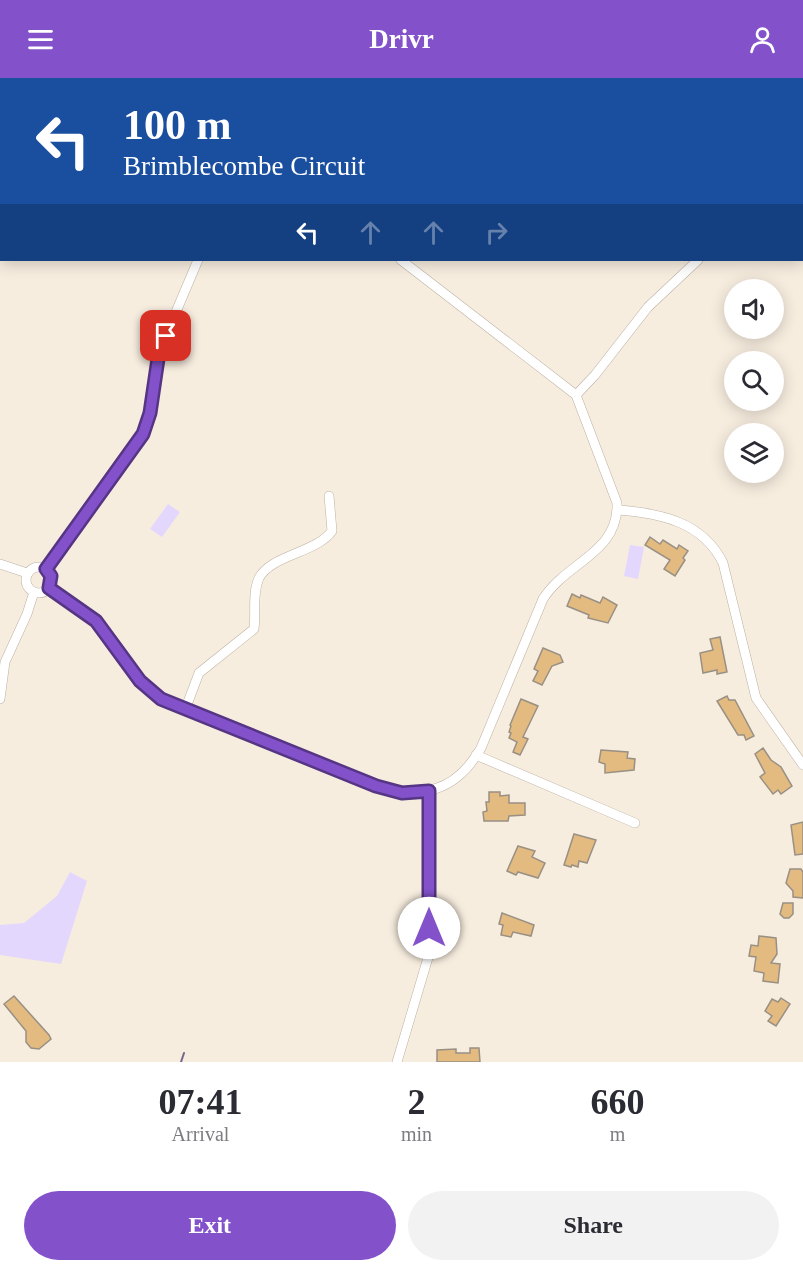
<!DOCTYPE html>
<style>
:root{--surface:#fff;--page:#f2f2f3;--text:#2b2b33;--muted:#7c7c81;--accent:#8352cb}
body{margin:0;font-family:"Times New Roman",serif;background:var(--page);color:var(--text);height:100vh;display:flex;flex-direction:column;font-size:22px;white-space:nowrap}
*{box-sizing:border-box;margin:0}
p{font-size:20px;color:var(--muted)}
.icon{flex:none;width:33px;height:33px;fill:none;stroke:currentColor;stroke-width:2;stroke-linecap:round;stroke-linejoin:round}
.map{position:relative;height:984px;overflow:hidden}
.panel{display:flex;flex-direction:column;background:var(--surface);flex:1}
.panel>*{flex:none}
.hud{position:absolute;left:0px;top:0px;width:804px;height:183px;box-shadow:0 3px 15px #0003;background:#1a4fa0;color:#fff;overflow:hidden}
.tools{position:absolute;left:724px;top:201px;display:grid;gap:12px}
.tools a{display:grid;place-items:center;width:60px;height:60px;border-radius:50%;background:var(--surface);box-shadow:0 3px 15px #0003;font-size:30px}
.pin{position:absolute;display:grid;place-items:center;width:51px;height:51px;color:#fff;margin:-26px;border-radius:12px;box-shadow:0 3px 9px #0006}
.me{position:absolute;width:66px;margin:-33px;rotate:0deg;stroke-linejoin:round;filter:drop-shadow(0 0 4px #0008)}
.turn{display:flex;align-items:center;gap:21px;height:126px;padding:0 24px;font-size:27px}
.turn .icon{width:78px;height:78px;stroke-width:2.5}
.turn b{display:block;font-size:42px;line-height:51px}
.lanes{display:flex;align-items:center;height:57px;padding:0 24px;background:#0003;justify-content:center;gap:30px;direction:ltr}
.lanes .off{opacity:.35}
.eta{display:flex;justify-content:space-evenly;align-items:center;height:102px;text-align:center}
.eta b{font-size:36px;font-weight:600;line-height:42px}
.cta{display:flex;gap:12px;margin-top:auto;padding:12px 24px}
.cta a{flex:1;height:69px;border-radius:36px;background:var(--accent);color:#fff;font-size:24px;font-weight:600;line-height:69px;text-align:center}
.cta a+a{background:var(--page);color:var(--text)}
header{display:flex;justify-content:space-between;align-items:center;height:78px;padding:0 24px;background:var(--accent);color:#fff;font-size:27px;font-weight:600}
.map>svg:first-child{display:block}
.green{fill:#e3d7fe}
.lines{fill:none;stroke-linecap:round;stroke-linejoin:round}
.stream{stroke:#75668e;stroke-width:2}
.building{fill:#e3bb80;stroke:#999084;stroke-width:1.5}
.minor-casing{stroke:#bbb1a4;stroke-width:10}
.minor{stroke:#fff;stroke-width:9}
.route-casing{stroke:#553584;stroke-width:15}
.route{stroke:#8352cb;stroke-width:10}
</style>
<header><svg class="icon" aria-label="menu" viewBox="0 0 24 24"><path d="M4 6h16M4 12h16M4 18h16"/></svg>Drivr<svg class="icon" aria-label="person" viewBox="0 0 24 24"><circle cx="12" cy="8" r="4"/><path d="M4 21q1-7 8-7t8 7"/></svg></header>
<div class="map">
<svg width="803" height="984" viewBox="0 0 803 984">
<rect width="100%" height="100%" fill="#f7eddf"/>
<!-- green -->
<g class="green">
<path d="M168,426L180,434L162,459L150,451Z"/>
<path d="M630,467L644,469L638,501L624,498Z"/>
<path d="M70,794L87,803L61,886L0,877V847L24,845L57,818Z"/>
</g>
<g class="lines">
<!-- stream -->
<path class="stream" d="M181,984L184,975"/>
</g>
<!-- building -->
<g class="building">
<path d="M650,459L660,466L663,462L677,471L679,467L688,473L683,480L685,482L675,498L664,491L670,482L645,467Z"/>
<path d="M572,516L580,520L581,517L600,525L603,519L617,527L608,545L588,540L589,537L567,528Z"/>
<path d="M720,559L727,594L717,596V592L703,595L700,575L713,572L710,561Z"/>
<path d="M543,570L560,577L563,584L552,588L542,607L533,603L538,593L534,591Z"/>
<path d="M727,618L729,622H735L754,658L746,662L744,657H738L717,623Z"/>
<path d="M521,621L538,628L523,659L528,661L520,677L513,674L517,664L509,660L511,655L509,654L511,648L510,647Z"/>
<path d="M763,670L771,682L781,689L792,708L781,716L778,712L773,716L760,699L765,695L755,676Z"/>
<path d="M601,672L628,674L627,680L635,681L634,692L605,695V686L599,684Z"/>
<path d="M489,714H500V718L509,717V725H525V737L509,738L508,743H484L483,734L487,733L486,724H489Z"/>
<path d="M803,744V776L795,777L791,747Z"/>
<path d="M574,756L596,762L587,785L579,783L578,789L572,787L571,789L564,787Z"/>
<path d="M518,768L535,773L532,779L545,785L538,800L518,794L516,797L507,793Z"/>
<path d="M790,791H801L803,794V820L793,819V813L786,805Z"/>
<path d="M783,825H793V836L789,840H784L780,836Z"/>
<path d="M502,835L534,847L531,858L513,854L511,859L501,857L503,847L499,846Z"/>
<path d="M759,858L776,860L777,876L771,885L780,886L778,905L763,903L764,895L754,893L756,879L749,878L751,867L758,868Z"/>
<path d="M14,918L49,957L51,961L39,971L31,970L26,964V953L4,926Z"/>
<path d="M781,920L790,926L776,948L768,943L772,938L765,933L772,921L778,924Z"/>
<path d="M470,970H479L480,984H437V972L456,971V975H470Z"/>
</g>
<g class="lines">
<defs>
<g id="minor">
<path d="M229,2L231,0"/>
<path d="M0,27H2"/>
<path d="M802,115L803,114"/>
<path d="M576,317L595,297L648,229L698,182"/>
<path d="M618,432C660,435 703,444 723,485L756,620L803,687"/>
<path d="M0,486L27,495"/>
<circle cx="39" cy="502" r="13"/>
<path d="M46,491L148,346L159,274L198,182"/>
<path d="M49,510C64,520 84,529 96,543C121,572 135,607 171,626L376,708C423,720 455,715 481,670L543,521C566,484 619,475 617,425L576,317L401,182"/>
<path d="M0,621L5,584L27,536L34,514"/>
<path d="M185,632L199,595L254,551C256,536 252,515 259,500C271,477 316,475 332,453L329,418"/>
<path d="M476,677L635,745"/>
<path d="M397,984L430,873L429,713"/>
</g>
</defs>
<!-- minor casing -->
<use href="#minor" class="minor-casing"/>
<!-- minor -->
<use href="#minor" class="minor"/>
</g>
<g class="lines">
<defs>
<path id="route" d="M166,258L159,274L150,335L143,356L46,491L51,498L49,510L96,543L140,603L161,621L376,708L402,715L429,713V850"/>
</defs>
<!-- route casing -->
<use href="#route" class="route-casing"/>
<!-- route -->
<use href="#route" class="route"/>
</g>
</svg>
<div class="tools">
<a><svg class="icon" aria-label="sound" viewBox="0 0 24 24"><path d="M4 9h4l5-4v14l-5-4H4zM17 9q2 3 0 6"/></svg></a>
<a><svg class="icon" aria-label="search" viewBox="0 0 24 24"><circle cx="10" cy="10" r="6"/><path d="M15 15l6 6"/></svg></a>
<a><svg class="icon" aria-label="layers" viewBox="0 0 24 24"><path d="M12 4l9 5-9 5-9-5zM3 14l9 5 9-5"/></svg></a>
</div>
<div class="pin" style="left:166px;top:258px;background:#d93025"><svg class="icon" aria-label="arrive" viewBox="0 0 24 24"><path d="M6 21V4h12l-3 4 3 4H6"/></svg></div>
<svg class="me" style="left:429px;top:850px" viewBox="-20 -20 40 40"><circle r="19" fill="#fff"/><path d="M0-13L10 11 0 6-10 11z" fill="#8352cb"/></svg>
<div class="hud">
<div class="turn"><svg class="icon" aria-label="left" viewBox="0 0 24 24"><path d="M17 20v-9H6M10 6l-5 5 5 5"/></svg><div><b>100 m</b>Brimblecombe Circuit</div></div>
<div class="lanes"><svg class="icon" aria-label="left" viewBox="0 0 24 24"><path d="M17 20v-9H6M10 6l-5 5 5 5"/></svg><svg class="icon off" aria-label="ahead" viewBox="0 0 24 24"><path d="M12 20V5M6 11l6-6 6 6"/></svg><svg class="icon off" aria-label="ahead" viewBox="0 0 24 24"><path d="M12 20V5M6 11l6-6 6 6"/></svg><svg class="icon off" aria-label="right" viewBox="0 0 24 24"><path d="M7 20v-9h11M14 6l5 5-5 5"/></svg></div>
</div>
</div>
<section class="panel">
<div class="eta">
<div><b>07:41</b><p>Arrival</p></div>
<div><b>2</b><p>min</p></div>
<div><b>660</b><p>m</p></div>
</div>
<div class="cta"><a>Exit</a><a>Share</a></div>
</section>
